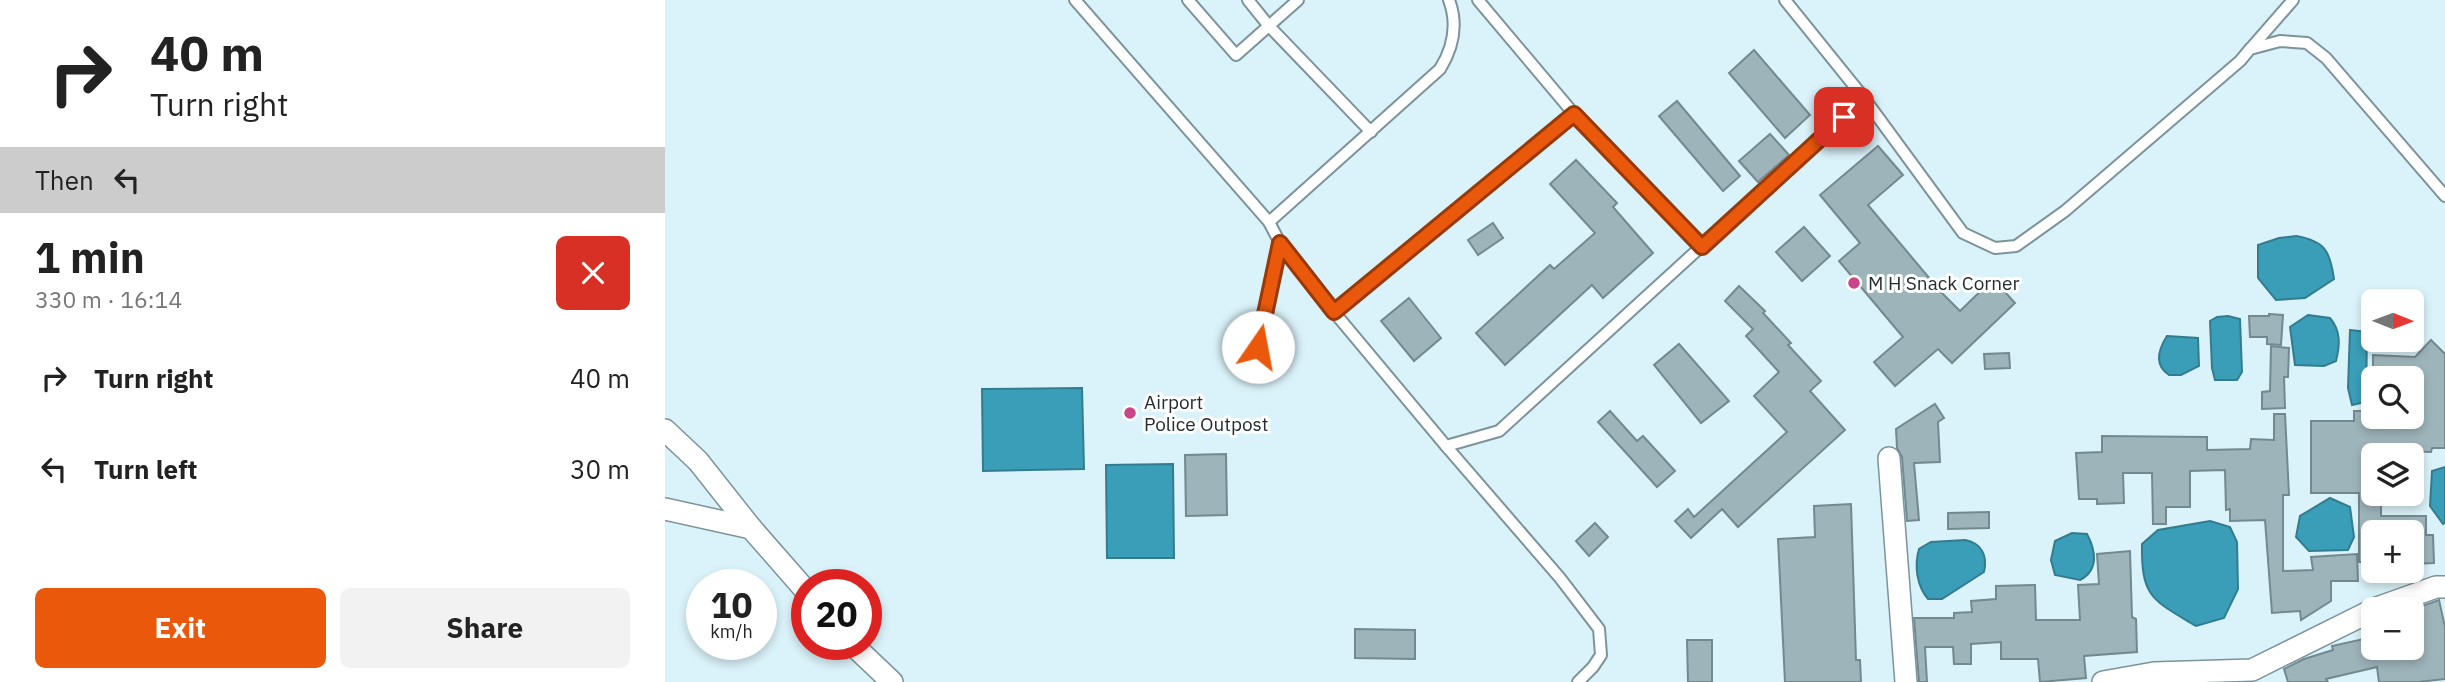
<!DOCTYPE html>
<meta charset="utf-8">
<style>
:root{--surface:#fff;--page:#f2f2f2;--text:#222;--muted:#767676;--accent:#ea580c}
body{margin:0;font-family:"IBM Plex Sans",sans-serif;background:var(--page);color:var(--text);height:100vh;display:flex;flex-direction:column;font-size:26px;white-space:nowrap}
*{box-sizing:border-box;margin:0}
p{font-size:23px;color:var(--muted)}
.icon{flex:none;width:38px;height:38px;fill:none;stroke:currentColor;stroke-width:2;stroke-linecap:round;stroke-linejoin:round}
.map{position:relative;flex:1;overflow:hidden}
.side{display:flex;flex-direction:column;background:var(--surface);width:665px}
.side>*{flex:none}
.top-card{background:#fff;color:var(--text);overflow:hidden}
.needle{width:46px;rotate:91deg}
.fabs{position:absolute;left:1696px;top:289px;display:grid;gap:14px}
.fabs a{display:grid;place-items:center;width:63px;height:63px;border-radius:10px;background:var(--surface);box-shadow:0 4px 10px #0003;font-size:35px}
.speed{position:absolute;left:21px;top:569px;display:flex;gap:14px;font-size:35px;font-weight:700;text-align:center}
.speed>*{display:grid;place-content:center;width:91px;height:91px;border-radius:50%;background:var(--surface);box-shadow:0 4px 10px #0003;line-height:1}
.speed small{font-size:18px;font-weight:400}
.speed .limit{border:10px solid #d22;background:#fff;color:#111}
.pin{position:absolute;display:grid;place-items:center;width:60px;height:60px;color:#fff;margin:-30px;border-radius:14px;box-shadow:0 4px 10px #0006}
.me{position:absolute;width:77px;margin:-38px;rotate:12deg;stroke-linejoin:round;filter:drop-shadow(0 0 5px #0008)}
.turn{display:flex;align-items:center;gap:24px;height:147px;padding:0 35px;font-size:32px}
.turn .icon{width:91px;height:91px;stroke-width:2.5}
.turn b{display:block;font-size:49px;line-height:60px}
.then{display:flex;align-items:center;height:66px;padding:0 35px;background:#0003;gap:14px;font-size:26px}
.round{display:grid;place-items:center;flex:none;width:74px;height:74px;border-radius:10px;background:var(--page)}
.head{display:flex;align-items:center;justify-content:space-between;height:119px;padding:0 35px}
h1{font-size:42px;font-weight:700;line-height:52px}
.button{display:flex;gap:14px;margin-top:auto;padding:14px 35px}
.button a{flex:1;height:80px;border-radius:10px;background:var(--accent);color:#fff;font-size:28px;font-weight:700;line-height:80px;text-align:center}
.button a+a{background:var(--page);color:var(--text)}
ul{padding:0;list-style:none}
li{display:flex;align-items:center;gap:21px;height:91px;padding:0 35px}
li div{flex:1}
li b{display:block;font-size:26px}
li em{font-style:normal}
main{display:flex;flex:1;min-height:0}
.map>svg:first-child{display:block}
.water{fill:#3a9eb8;stroke:#337c8f;stroke-width:2}
.building{fill:#9eb4bb;stroke:#738990;stroke-width:2}
.lines{fill:none;stroke-linecap:round;stroke-linejoin:round}
.service-casing{stroke:#7d939a;stroke-width:14}
.minor-casing{stroke:#7d939a;stroke-width:24}
.service{stroke:#fff;stroke-width:10}
.minor{stroke:#fff;stroke-width:21}
.route-casing{stroke:#983908;stroke-width:18}
.route{stroke:#ea580c;stroke-width:12}
.poi-dot{fill:#ca4589;stroke:#fff;stroke-width:2.5}
.labels{text-anchor:middle;dominant-baseline:central;stroke-width:6;stroke-linejoin:round;paint-order:stroke}
.poi-label{font-size:19px;fill:#232c2f;stroke:#fff;text-anchor:start}
</style>
<main>
<section class="side">
<div class="top-card">
<div class="turn"><svg class="icon" aria-label="right" viewBox="0 0 24 24"><path d="M7 20v-9h11M14 6l5 5-5 5"/></svg><div><b>40 m</b>Turn right</div></div>
<div class="then">Then<svg class="icon" aria-label="left" viewBox="0 0 24 24"><path d="M17 20v-9H6M10 6l-5 5 5 5"/></svg></div>
</div>
<div class="head"><div><h1>1 min</h1><p>330 m · 16:14</p></div><a class="round" style="background:#d93025;color:#fff"><svg class="icon" aria-label="close" viewBox="0 0 24 24"><path d="M6 6l12 12M18 6L6 18"/></svg></a></div>
<ul>
<li><svg class="icon" aria-label="right" viewBox="0 0 24 24"><path d="M7 20v-9h11M14 6l5 5-5 5"/></svg><div><b>Turn right</b></div><em>40 m</em></li>
<li><svg class="icon" aria-label="left" viewBox="0 0 24 24"><path d="M17 20v-9H6M10 6l-5 5 5 5"/></svg><div><b>Turn left</b></div><em>30 m</em></li>
</ul>
<div class="button"><a>Exit</a><a>Share</a></div>
</section>
<div class="map">
<svg width="1780" height="682" viewBox="0 0 1780 682">
<rect width="100%" height="100%" fill="#daf2f9"/>
<!-- water -->
<g class="water">
<path d="M1631,236C1660,241 1665,251 1669,279L1640,298L1611,300L1593,278V245L1614,238Z"/>
<path d="M1643,315L1665,318C1676,331 1675,345 1671,361L1659,366L1630,365L1625,327Z"/>
<path d="M1563,316L1575,319L1577,372L1572,380H1550L1547,368L1545,321L1552,317Z"/>
<path d="M1685,330L1702,332L1701,402L1687,405L1683,388Z"/>
<path d="M1502,336L1533,338L1534,366L1516,375H1504C1489,365 1493,350 1502,336Z"/>
<path d="M417,388L419,469L318,471L317,389Z"/>
<path d="M508,464L509,558H442L441,465Z"/>
<path d="M1780,467V523L1778,524L1765,506L1767,471Z"/>
<path d="M1665,498L1685,507L1689,537L1683,550L1644,551L1631,537L1635,516Z"/>
<path d="M1545,521L1565,527L1572,542L1573,589L1559,618L1531,626C1488,600 1476,598 1477,544L1493,530Z"/>
<path d="M1407,533L1422,534C1431,551 1434,570 1415,580L1390,575L1386,560L1390,541Z"/>
<path d="M1300,540C1316,543 1323,555 1319,572L1277,599H1263C1252,586 1249,566 1254,549L1266,542Z"/>
</g>
<!-- building -->
<g class="building">
<path d="M1089,50L1145,115L1120,138L1064,73Z"/>
<path d="M1012,101L1075,176L1058,191L994,116Z"/>
<path d="M1105,134L1124,155L1093,182L1074,161Z"/>
<path d="M1213,146L1238,175L1203,205L1275,291L1295,311L1328,279L1350,303L1287,363L1273,349L1230,386L1209,362L1238,337L1174,261L1195,243L1155,195Z"/>
<path d="M911,160L952,203L948,207L988,253L938,298L927,285L840,365L811,333L885,265L889,269L930,233L885,184Z"/>
<path d="M828,223L838,238L813,255L803,240Z"/>
<path d="M1139,227L1165,256L1137,281L1111,252Z"/>
<path d="M1074,286L1100,311L1098,313L1126,343L1123,345L1156,381L1145,391L1180,430L1073,527L1057,509L1026,538L1010,521L1023,509L1029,517L1122,432L1089,396L1114,372L1081,336L1088,329L1060,301Z"/>
<path d="M744,298L776,338L749,361L716,321Z"/>
<path d="M1604,314L1618,315L1616,345L1602,344V337H1585L1584,316H1604Z"/>
<path d="M1766,340L1780,354V448H1767L1766,452L1738,451V455H1708V494H1716V516H1761V535H1768L1769,563L1747,564V532H1708V562H1694V493H1646V421H1689V411H1708V416H1746V377H1708V355L1750,357Z"/>
<path d="M1014,344L1064,401L1036,423L989,365Z"/>
<path d="M1606,346L1624,348L1623,377H1619L1620,408L1597,409V392L1605,391Z"/>
<path d="M1344,353L1345,368L1320,369L1319,354Z"/>
<path d="M1270,404L1279,418L1273,422L1275,462L1249,463L1254,520L1242,521L1237,457L1232,448L1231,429Z"/>
<path d="M945,411L972,441L978,436L1010,471L992,487L933,422Z"/>
<path d="M1609,414H1620L1624,495H1618V571L1648,570L1646,557L1692,554L1693,581H1666V601L1636,620L1635,611L1607,613L1600,520L1565,521V509L1561,510L1560,470L1525,471V507H1501V524H1488L1487,473H1458L1459,503L1432,504V499H1414L1411,453L1437,452V436L1542,437V450L1585,449L1586,439L1609,440Z"/>
<path d="M561,454L562,515L521,516L520,455Z"/>
<path d="M1186,504L1191,660H1195L1196,682H1120L1113,539L1150,537L1149,506Z"/>
<path d="M1324,512V528L1283,529V513Z"/>
<path d="M930,523L943,537L924,556L911,541Z"/>
<path d="M1465,551L1467,617L1471,619L1472,652L1419,656L1421,678L1375,682L1373,659H1336V642L1306,644V664H1289L1288,647H1260L1262,682H1254L1249,618H1289V613L1307,612L1306,601L1331,599V586L1370,585L1371,620H1415L1413,585L1434,584L1432,554Z"/>
<path d="M1774,600L1780,627V679L1753,682H1714L1712,667L1661,679L1663,682H1623L1619,669L1639,659L1668,650L1667,646L1708,637V648H1746V610Z"/>
<path d="M690,629L750,630V659L690,658Z"/>
<path d="M1022,640H1047V682H1023Z"/>
</g>
<g class="lines">
<defs>
<g id="service">
<path d="M410,0L604,222L615,243L669,312L781,446L834,431L1199,98"/>
<path d="M523,0L571,55L633,0"/>
<path d="M583,0L604,26L706,132"/>
<path d="M813,0L909,114L1037,246"/>
<path d="M1120,0L1199,98L1298,233L1330,248L1351,246L1400,211L1575,61L1585,49L1615,41L1642,43L1661,58L1780,196"/>
<path d="M1586,48L1628,0"/>
<path d="M604,222L775,69C788,48 793,24 784,0"/>
<path d="M669,312L909,114"/>
<path d="M593,347L615,243"/>
<path d="M781,446L895,578L934,629L936,655L928,667L913,682"/>
</g>
<g id="minor">
<path d="M0,430L33,461L86,528"/>
<path d="M1224,458L1241,682"/>
<path d="M0,509L86,528L142,592"/>
<path d="M1709,609L1771,587H1780"/>
<path d="M187,644L227,682"/>
<path d="M1438,682L1489,673L1587,670L1708,610"/>
</g>
</defs>
<!-- service casing -->
<use href="#service" class="service-casing"/>
<!-- minor casing -->
<use href="#minor" class="minor-casing"/>
<!-- service -->
<use href="#service" class="service"/>
<!-- minor -->
<use href="#minor" class="minor"/>
</g>
<g class="lines">
<defs>
<path id="route" d="M593,347L615,243L669,312L909,114L1037,247L1179,117"/>
</defs>
<!-- route casing -->
<use href="#route" class="route-casing"/>
<!-- route -->
<use href="#route" class="route"/>
</g>
<!-- markers -->
<g class="poi-dot">
<circle cx="1189" cy="283" r="7"/>
<circle cx="465" cy="413" r="7"/>
</g>
<g class="labels">
<!-- poi labels -->
<g class="poi-label">
<text x="1203" y="283">M H Snack Corner</text>
<text x="479" y="402">Airport<tspan x="479" dy="22">Police Outpost</tspan></text>
</g>
</g>
</svg>
<div class="fabs">
<a><svg class="needle" viewBox="-14 -14 28 28"><path d="M0-13l5 13h-10z" fill="#e53935"/><path d="M0 13l5-13h-10z" fill="#767676"/></svg></a>
<a><svg class="icon" aria-label="search" viewBox="0 0 24 24"><circle cx="10" cy="10" r="6"/><path d="M15 15l6 6"/></svg></a>
<a><svg class="icon" aria-label="layers" viewBox="0 0 24 24"><path d="M12 4l9 5-9 5-9-5zM3 14l9 5 9-5"/></svg></a>
<a>+</a>
<a>−</a>
</div>
<div class="speed"><div>10<small>km/h</small></div><div class="limit">20</div></div>
<div class="pin" style="left:1179px;top:117px;background:#d93025"><svg class="icon" aria-label="arrive" viewBox="0 0 24 24"><path d="M6 21V4h12l-3 4 3 4H6"/></svg></div>
<svg class="me" style="left:593px;top:347px" viewBox="-20 -20 40 40"><circle r="19" fill="#fff"/><path d="M0-13L10 11 0 6-10 11z" fill="#ea580c"/></svg>
</div>
</main>
